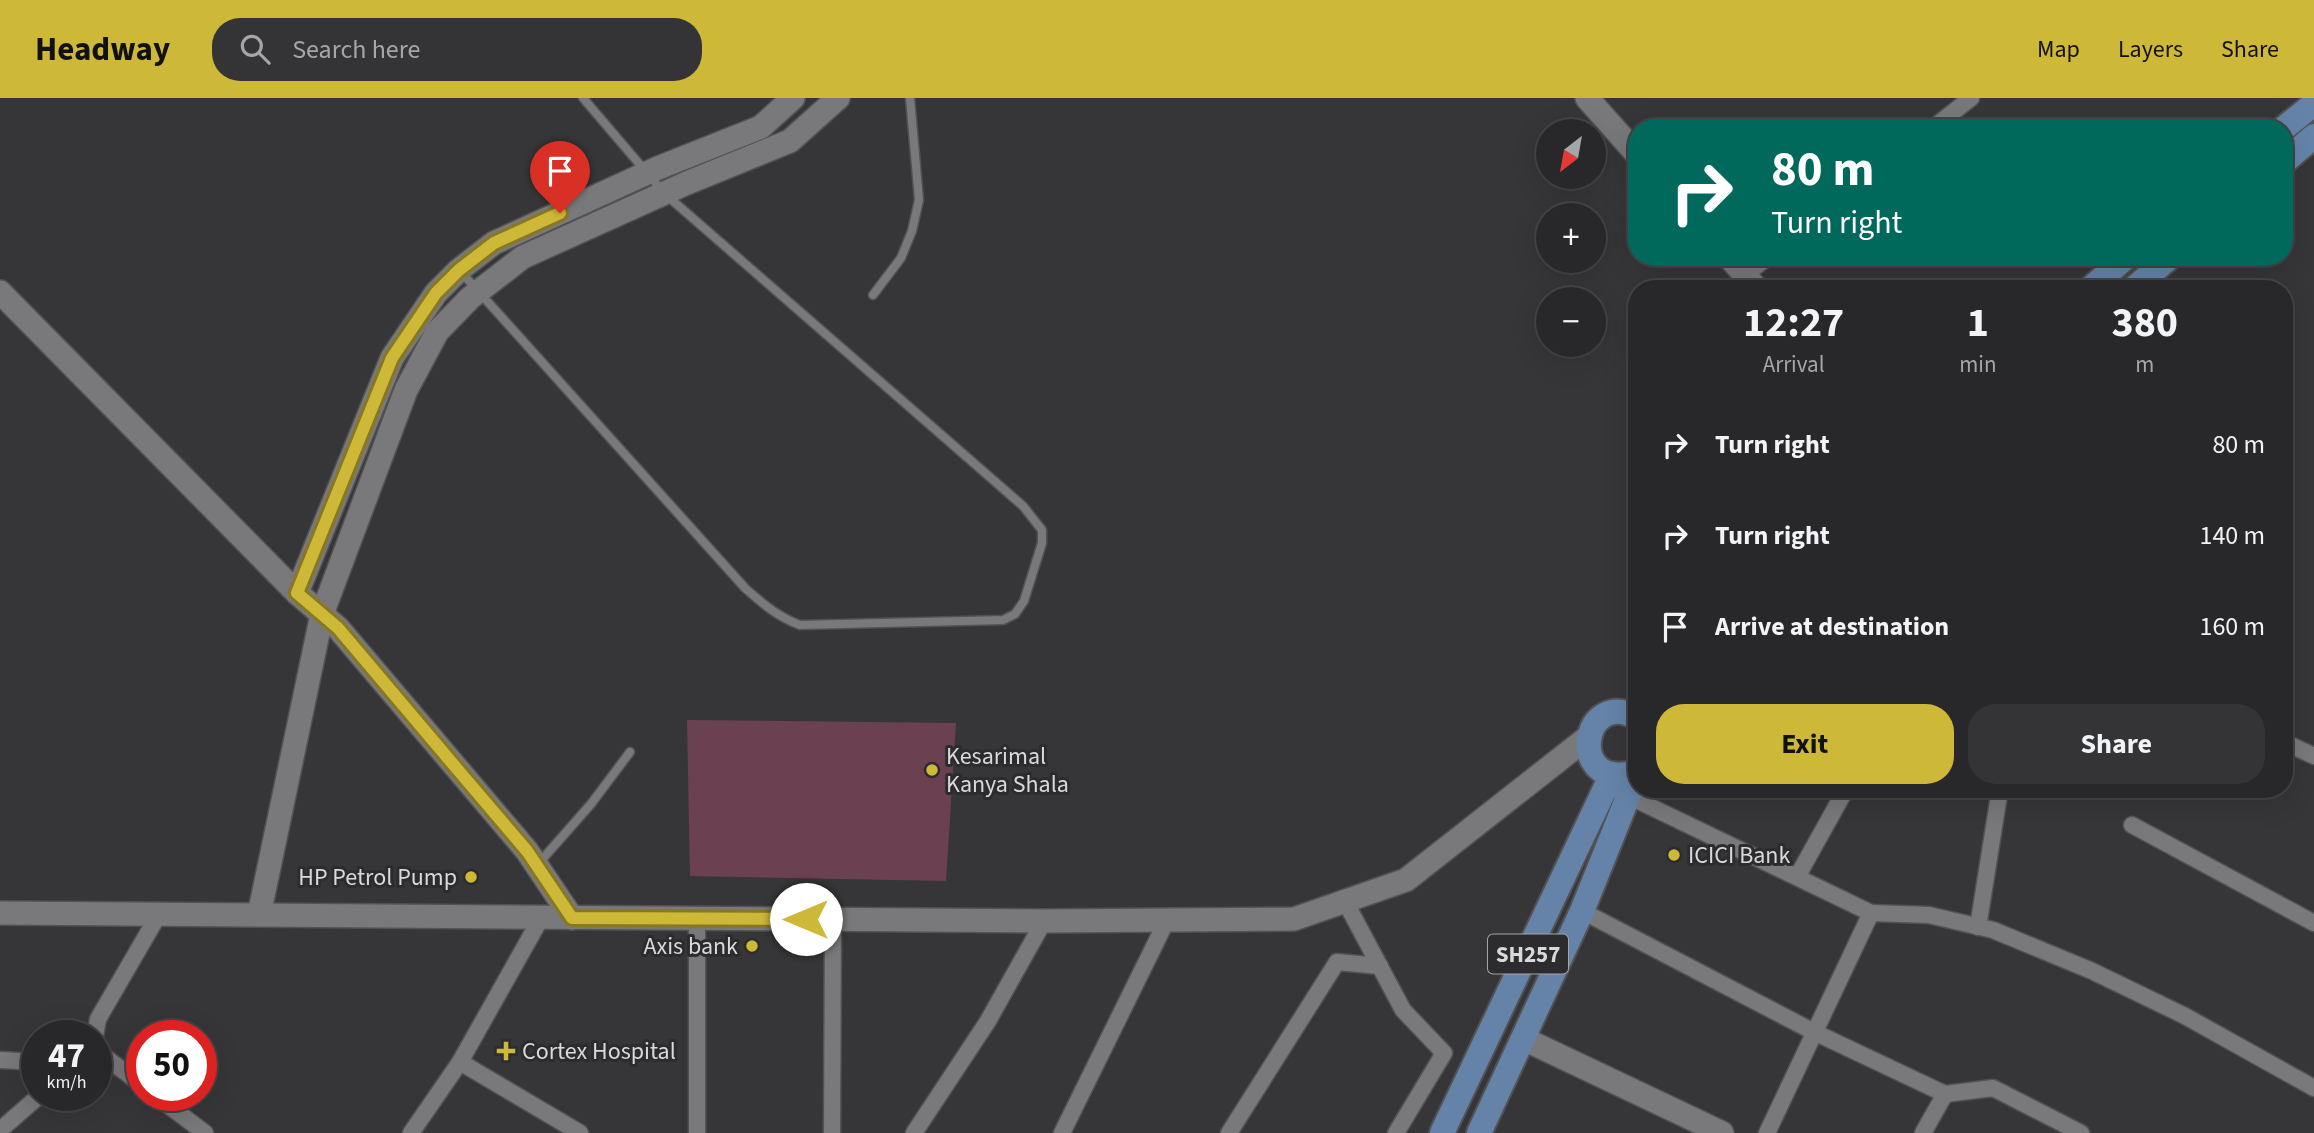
<!DOCTYPE html>
<meta charset="utf-8">
<style>
:root{--surface:#28282b;--page:#343437;--text:#f1f3f6;--muted:#a5a6a9;--line:#444447;--accent:#ceb838}
body{margin:0;font-family:"Source Sans 3",sans-serif;background:var(--page);color:var(--text);height:100vh;display:flex;flex-direction:column;font-size:26px;white-space:nowrap}
*{box-sizing:border-box;margin:0}
p{font-size:23px;color:var(--muted)}
.icon{flex:none;width:38px;height:38px;fill:none;stroke:currentColor;stroke-width:2;stroke-linecap:round;stroke-linejoin:round}
.map{position:relative;flex:1;overflow:hidden}
.panel{position:absolute;left:1628px;top:182px;width:665px;height:518px;display:flex;flex-direction:column;background:var(--surface);border-radius:28px;box-shadow:0 7px 28px #0002,0 0 0 2px var(--line)}
.panel>*{flex:none}
.guide{position:absolute;left:1628px;top:21px;width:665px;height:147px;border-radius:28px;box-shadow:0 7px 28px #0002,0 0 0 2px var(--line);background:#00695c;color:#fff;overflow:hidden}
.needle{width:46px;rotate:211deg}
.controls{position:absolute;left:1536px;top:21px;display:grid;gap:14px}
.controls a{display:grid;place-items:center;width:70px;height:70px;border-radius:50%;background:var(--surface);box-shadow:0 7px 28px #0002,0 0 0 2px var(--line);font-size:35px}
.speed{position:absolute;left:21px;top:922px;display:flex;gap:14px;font-size:35px;font-weight:700;text-align:center}
.speed>*{display:grid;place-content:center;width:91px;height:91px;border-radius:50%;background:var(--surface);box-shadow:0 7px 28px #0002,0 0 0 2px var(--line);line-height:1}
.speed small{font-size:18px;font-weight:400}
.speed .limit{border:10px solid #d22;background:#fff;color:#111}
.pin{position:absolute;display:grid;place-items:center;width:60px;height:60px;color:#fff;margin:-72px -30px;border-radius:50% 50% 50% 0;rotate:-45deg;box-shadow:0 0 7px #0007}
.pin .icon{rotate:45deg}
.me{position:absolute;width:77px;margin:-38px;rotate:270deg;stroke-linejoin:round;filter:drop-shadow(0 0 5px #0008)}
.turn{display:flex;align-items:center;gap:24px;height:147px;padding:0 28px;font-size:32px}
.turn .icon{width:91px;height:91px;stroke-width:2.5}
.turn b{display:block;font-size:49px;line-height:60px}
.eta{display:flex;justify-content:space-evenly;align-items:center;height:119px;text-align:center}
.eta b{font-size:42px;font-weight:700;line-height:49px}
.action{display:flex;gap:14px;margin-top:auto;padding:14px 28px}
.action a{flex:1;height:80px;border-radius:28px;background:var(--accent);color:#111;font-size:28px;font-weight:700;line-height:80px;text-align:center}
.action a+a{background:var(--page);color:var(--text)}
ul{padding:0;list-style:none}
li{display:flex;align-items:center;gap:21px;height:91px;padding:0 28px}
li div{flex:1}
li b{display:block;font-size:26px}
li em{font-style:normal}
header{display:flex;align-items:center;gap:42px;box-sizing:border-box;height:98px;padding:0 35px;background:var(--accent);color:#111}
header strong{font-size:33px}
nav{display:flex;gap:38px;margin-inline-start:auto;font-size:24px}
.search{width:490px;height:63px;background:var(--page);display:flex;align-items:center;gap:18px;box-sizing:border-box;padding:0 24px;border-radius:28px;color:var(--muted);font-size:26px}
.map>svg:first-child{display:block}
.green{fill:#6b4050}
.lines{fill:none;stroke-linecap:round;stroke-linejoin:round}
.lane-casing{stroke:#525254;stroke-width:11}
.street-casing{stroke:#525254;stroke-width:19}
.secondary-casing{stroke:#525254;stroke-width:26}
.primary-casing{stroke:#525254;stroke-width:28}
.lane{stroke:#79797c;stroke-width:8}
.street{stroke:#79797c;stroke-width:16}
.secondary{stroke:#79797c;stroke-width:23}
.primary{stroke:#6583a9;stroke-width:24}
.route-casing{stroke:#867824;stroke-width:18}
.route{stroke:#ceb838;stroke-width:12}
.poi-dot{fill:#ceb838;stroke:#2c2c2e;stroke-width:2.5}
.labels{text-anchor:middle;dominant-baseline:central;stroke-width:6;stroke-linejoin:round;paint-order:stroke}
.shield{fill:#2c2c2e;stroke:#a5a5a7;stroke-width:2}
.shield-label{font-size:23px;font-weight:bold;fill:#d9d9db}
.poi-label{font-size:24px;fill:#d9d9db;stroke:#2c2c2e;text-anchor:start}
</style>
<header>
<strong>Headway</strong>
<div class="search"><svg class="icon" aria-label="search" viewBox="0 0 24 24"><circle cx="10" cy="10" r="6"/><path d="M15 15l6 6"/></svg>Search here</div>
<nav><a>Map</a><a>Layers</a><a>Share</a></nav>
</header>
<div class="map">
<svg width="2314" height="1035" viewBox="0 0 2314 1035">
<rect width="100%" height="100%" fill="#363639"/>
<!-- green -->
<path class="green" d="M687,622L956,625L946,783L690,778Z"/>
<g class="lines">
<defs>
<g id="lane">
<path d="M461,174L745,490C763,506 778,519 800,527L1003,522L1015,516L1024,503L1042,445V432L1023,408L665,96L583,0"/>
<path d="M873,197L901,160L912,133L919,102L910,0"/>
<path d="M539,765L591,706L630,654"/>
</g>
<g id="street">
<path d="M1933,30L1971,0"/>
<path d="M1745,177L1768,159"/>
<path d="M2284,644L2314,658"/>
<path d="M1620,694L1871,815L1767,1035"/>
<path d="M2132,727L2314,825"/>
<path d="M1797,779L1846,691"/>
<path d="M1345,803L1403,912L1444,955L1396,1035"/>
<path d="M1582,813L1814,934L1945,996L1923,1035"/>
<path d="M1871,815L1929,817L1993,832L2092,873L2185,918L2314,990"/>
<path d="M1978,829L2000,691"/>
<path d="M95,938L98,921L159,816"/>
<path d="M96,952L142,987"/>
<path d="M0,962L37,964"/>
<path d="M460,964L580,1035"/>
<path d="M1945,996L1993,990L2081,1035"/>
<path d="M156,998L205,1035"/>
<path d="M0,1032L39,998"/>
<path d="M411,1035L460,964L541,820"/>
<path d="M697,1035V821"/>
<path d="M832,1035L833,822"/>
<path d="M914,1035L988,923L1044,823"/>
<path d="M1062,1035L1166,824"/>
<path d="M1229,1035L1337,864L1380,868"/>
</g>
<g id="secondary">
<path d="M1587,0L1636,55"/>
<path d="M1729,159L1757,191"/>
<path d="M0,194L297,495L338,530L527,753L572,820"/>
<path d="M297,495L392,260L436,195L459,172L494,145L658,70L761,29L793,0"/>
<path d="M0,815L1044,823L1294,821L1406,782L1588,639"/>
<path d="M259,817L322,516L406,292L437,234L470,200L523,159L687,85L790,43L838,0"/>
<path d="M1524,941L1722,1035"/>
</g>
<g id="primary">
<path d="M2284,30L2314,6"/>
<path d="M2284,64L2314,38"/>
<path d="M2090,191L2126,159"/>
<path d="M2133,191L2170,159"/>
<path d="M1626,676C1568,685 1583,591 1636,619"/>
<path d="M1442,1035L1612,676"/>
<path d="M1479,1035L1582,813L1636,679"/>
</g>
</defs>
<!-- lane casing -->
<use href="#lane" class="lane-casing"/>
<!-- street casing -->
<use href="#street" class="street-casing"/>
<!-- secondary casing -->
<use href="#secondary" class="secondary-casing"/>
<!-- primary casing -->
<use href="#primary" class="primary-casing"/>
<!-- lane -->
<use href="#lane" class="lane"/>
<!-- street -->
<use href="#street" class="street"/>
<!-- secondary -->
<use href="#secondary" class="secondary"/>
<!-- primary -->
<use href="#primary" class="primary"/>
</g>
<g class="lines">
<defs>
<path id="route" d="M560,115L494,145L459,172L436,195L392,260L297,495L338,530L458,672L527,753L572,820L806,821"/>
</defs>
<!-- route casing -->
<use href="#route" class="route-casing"/>
<!-- route -->
<use href="#route" class="route"/>
</g>
<!-- markers -->
<g class="poi-dot">
<circle cx="932" cy="672" r="7"/>
<circle cx="1674" cy="757" r="7"/>
<circle cx="471" cy="779" r="7"/>
<circle cx="752" cy="848" r="7"/>
<path d="M502.5 942.5h7v7h7v7h-7v7h-7v-7h-7v-7h7z"/>
</g>
<g class="labels">
<!-- shield labels -->
<rect class="shield" x="1488" y="836.5" width="80" height="39" rx="5"/>
<g class="shield-label">
<text x="1528" y="856">SH257</text>
</g>
<!-- poi labels -->
<g class="poi-label">
<text x="946" y="658">Kesarimal<tspan x="946" dy="28">Kanya Shala</tspan></text>
<text x="1688" y="757">ICICI Bank</text>
<text x="457" y="779" text-anchor="end">HP Petrol Pump</text>
<text x="738" y="848" text-anchor="end">Axis bank</text>
<text x="522" y="953">Cortex Hospital</text>
</g>
</g>
</svg>
<div class="controls">
<a><svg class="needle" viewBox="-14 -14 28 28"><path d="M0-13l5 13h-10z" fill="#e53935"/><path d="M0 13l5-13h-10z" fill="#a5a6a9"/></svg></a>
<a>+</a>
<a>−</a>
</div>
<div class="speed"><div>47<small>km/h</small></div><div class="limit">50</div></div>
<div class="pin" style="left:560px;top:115px;background:#d93025"><svg class="icon" aria-label="arrive" viewBox="0 0 24 24"><path d="M6 21V4h12l-3 4 3 4H6"/></svg></div>
<svg class="me" style="left:806px;top:821px" viewBox="-20 -20 40 40"><circle r="19" fill="#fff"/><path d="M0-13L10 11 0 6-10 11z" fill="#ceb838"/></svg>
<div class="guide">
<div class="turn"><svg class="icon" aria-label="right" viewBox="0 0 24 24"><path d="M7 20v-9h11M14 6l5 5-5 5"/></svg><div><b>80 m</b>Turn right</div></div>
</div>
<section class="panel">
<div class="eta">
<div><b>12:27</b><p>Arrival</p></div>
<div><b>1</b><p>min</p></div>
<div><b>380</b><p>m</p></div>
</div>
<ul>
<li><svg class="icon" aria-label="right" viewBox="0 0 24 24"><path d="M7 20v-9h11M14 6l5 5-5 5"/></svg><div><b>Turn right</b></div><em>80 m</em></li>
<li><svg class="icon" aria-label="right" viewBox="0 0 24 24"><path d="M7 20v-9h11M14 6l5 5-5 5"/></svg><div><b>Turn right</b></div><em>140 m</em></li>
<li><svg class="icon" aria-label="arrive" viewBox="0 0 24 24"><path d="M6 21V4h12l-3 4 3 4H6"/></svg><div><b>Arrive at destination</b></div><em>160 m</em></li>
</ul>
<div class="action"><a>Exit</a><a>Share</a></div>
</section>
</div>
